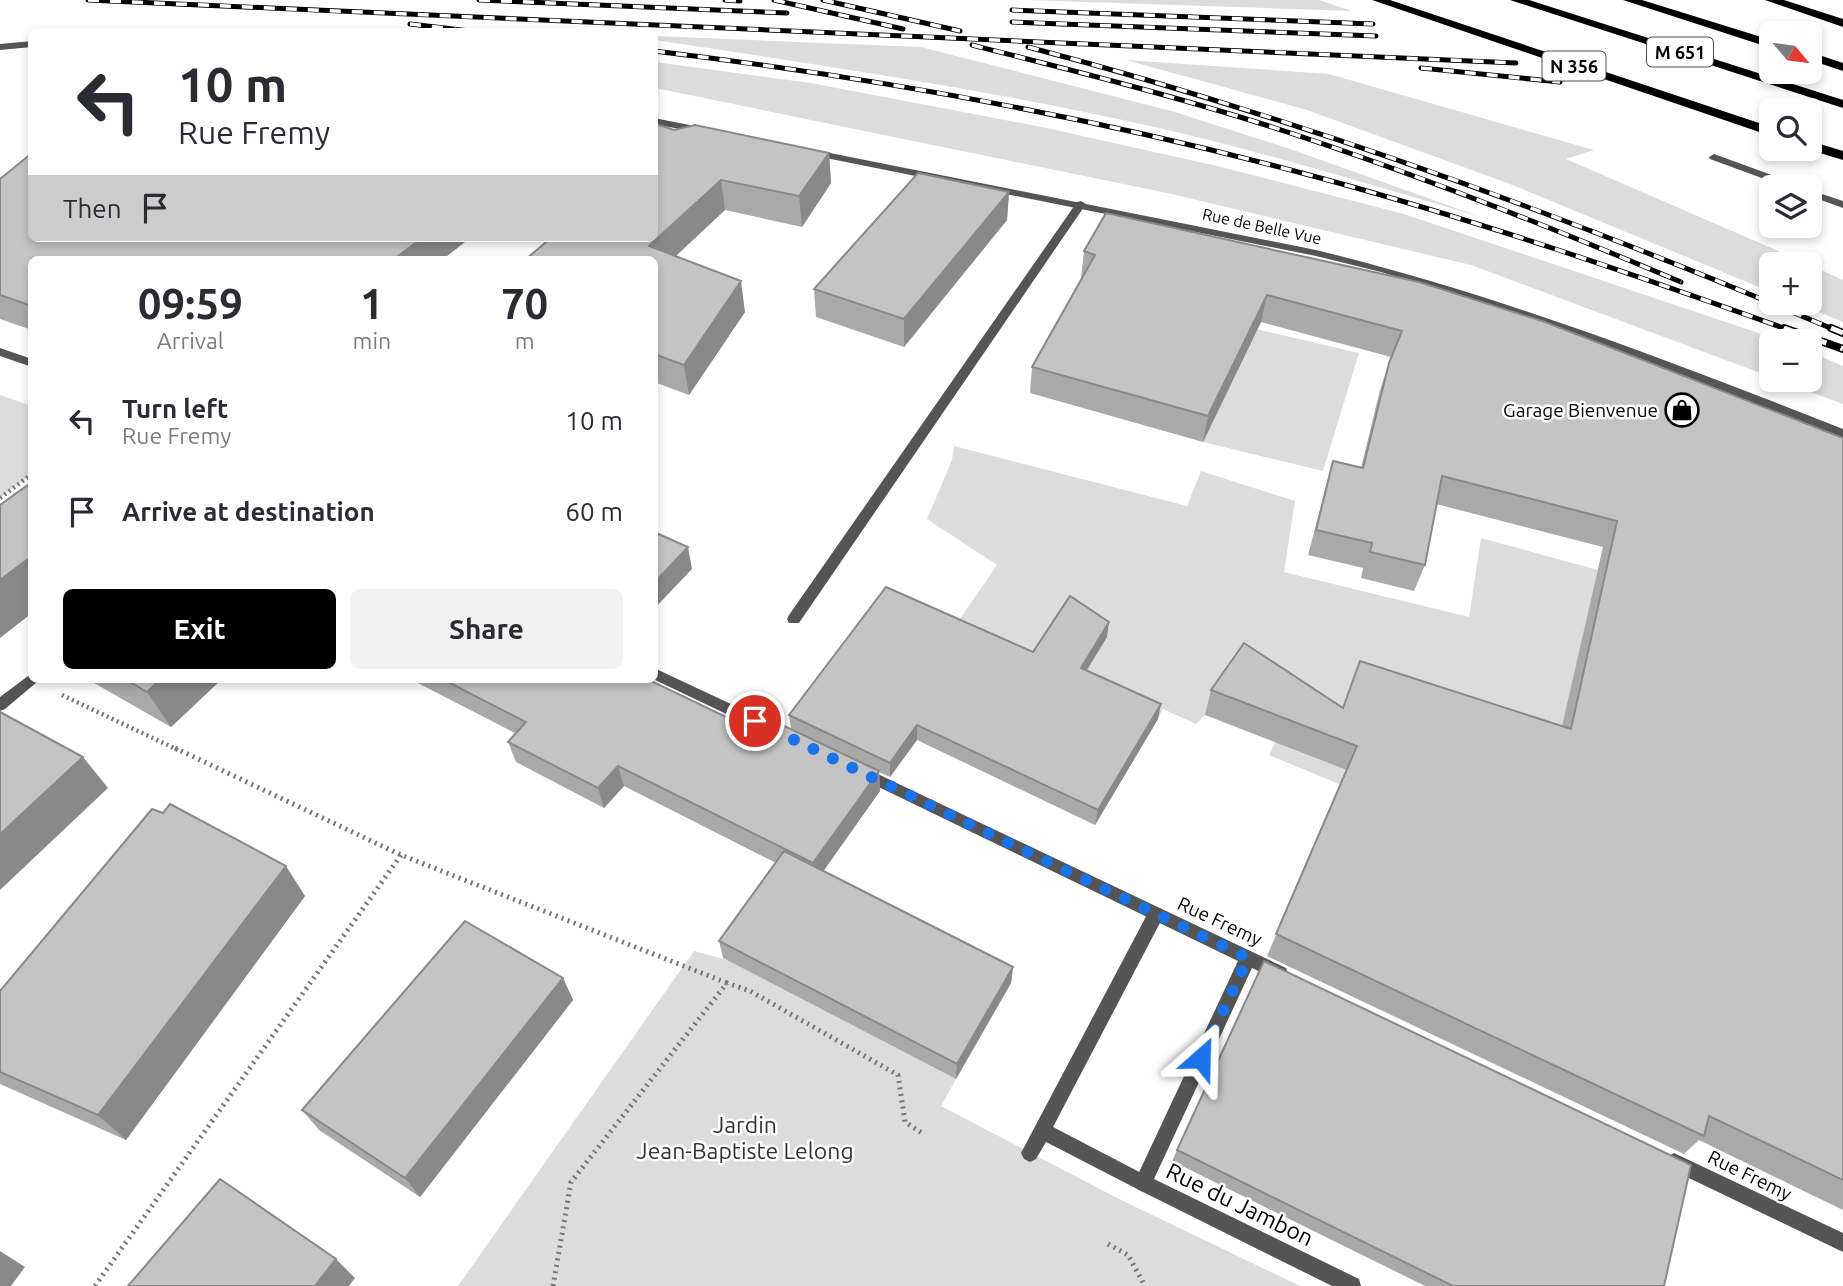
<!DOCTYPE html>
<meta charset="utf-8">
<style>
:root{--surface:#fff;--page:#f2f2f3;--text:#2b2b33;--muted:#7c7c81;--accent:#000}
body{margin:0;font-family:Ubuntu,sans-serif;background:var(--page);color:var(--text);height:100vh;display:flex;flex-direction:column;font-size:26px;white-space:nowrap}
*{box-sizing:border-box;margin:0}
p{font-size:23px;color:var(--muted)}
.icon{flex:none;width:38px;height:38px;fill:none;stroke:currentColor;stroke-width:2;stroke-linecap:round;stroke-linejoin:round}
.map{position:relative;flex:1;overflow:hidden}
.side{position:absolute;left:28px;top:256px;width:630px;height:427px;display:flex;flex-direction:column;background:var(--surface);border-radius:10px;box-shadow:0 4px 10px #0003}
.side>*{flex:none}
.hud{position:absolute;left:28px;top:28px;width:630px;height:214px;border-radius:10px;box-shadow:0 4px 10px #0003;background:#fff;color:var(--text);overflow:hidden}
.needle{width:46px;rotate:119deg}
.tools{position:absolute;left:1759px;top:21px;display:grid;gap:14px}
.tools a{display:grid;place-items:center;width:63px;height:63px;border-radius:10px;background:var(--surface);box-shadow:0 4px 10px #0003;font-size:35px}
.pin{position:absolute;display:grid;place-items:center;width:60px;height:60px;color:#fff;margin:-30px;border:4px solid #fff;border-radius:50%;box-shadow:0 2px 7px #0007}
.me{position:absolute;width:77px;margin:-38px;rotate:25deg;stroke-linejoin:round;filter:drop-shadow(0 0 5px #0008)}
.turn{display:flex;align-items:center;gap:24px;height:147px;padding:0 35px;font-size:32px}
.turn .icon{width:91px;height:91px;stroke-width:2.5}
.turn b{display:block;font-size:49px;line-height:60px}
.then{display:flex;align-items:center;height:66px;padding:0 35px;background:#0003;gap:14px;font-size:26px}
.eta{display:flex;justify-content:space-evenly;align-items:center;height:119px;text-align:center}
.eta b{font-size:42px;font-weight:700;line-height:49px}
.button{display:flex;gap:14px;margin-top:auto;padding:14px 35px}
.button a{flex:1;height:80px;border-radius:10px;background:var(--accent);color:#fff;font-size:28px;font-weight:700;line-height:80px;text-align:center}
.button a+a{background:var(--page);color:var(--text)}
ul{padding:0;list-style:none}
li{display:flex;align-items:center;gap:21px;height:91px;padding:0 35px}
li div{flex:1}
li b{display:block;font-size:26px}
li em{font-style:normal}
.map>svg:first-child{display:block}
.green{fill:#dcdcdc}
.lines{fill:none;stroke-linecap:round;stroke-linejoin:round}
.path-far1{stroke:#777;stroke-width:4.5;stroke-dasharray:2 3.5;stroke-linecap:butt}
.path{stroke:#777;stroke-width:5;stroke-dasharray:2 4.5;stroke-linecap:butt}
.service{fill:#555;fill-rule:evenodd}
.pedestrian{fill:#555;fill-rule:evenodd}
.minor{fill:#555;fill-rule:evenodd}
.trunk{fill:#000;fill-rule:evenodd}
.rail-far1-casing{stroke:#000;stroke-width:5}
.rail-casing{stroke:#000;stroke-width:8}
.rail-far1{stroke:#fff;stroke-width:3.5;stroke-dasharray:11;stroke-linecap:butt}
.rail{stroke:#fff;stroke-width:5;stroke-dasharray:15;stroke-linecap:butt}
.wall{fill:#a9a9a9}
.shaded-wall{fill:#898989}
.building{fill:#c4c4c4;stroke:#898989;stroke-width:2}
.route{stroke:#1a73e8;stroke-width:12;stroke-dasharray:0 21.6}
.labels{text-anchor:middle;dominant-baseline:central;stroke-width:5;stroke-linejoin:round;paint-order:stroke}
.far-street-label{font-size:16px;fill:#000;stroke:#fff}
.shield{fill:#fff;stroke:#4c4c4c;stroke-width:2}
.shield-label{font-size:18px;font-weight:bold;fill:#000}
.poi-label{font-size:19px;fill:#000;stroke:#fff;text-anchor:end}
.street-label{font-size:19px;fill:#000;stroke:#fff}
.near-park-label{font-size:23px;fill:#333;stroke:#fff}
.near-street-label{font-size:23px;fill:#000;stroke:#fff}
</style>
<div class="map">
<svg width="1843" height="1286" viewBox="0 0 1843 1286">
<rect width="100%" height="100%" fill="#fff"/>
<!-- green -->
<g class="green">
<path d="M1026,0H1319L1352,11Z"/>
<path d="M655,36L921,47L1175,112L1293,150L1481,217C1371,185 1261,151 1150,126C986,89 820,65 655,40Z"/>
<path d="M1126,60L1329,74L1594,150L1566,159L1808,264H1771V292L1510,184L1307,110Z"/>
<path d="M655,62L811,83L1042,127L1217,166L1404,214L1782,341H1771V377L1471,265L1167,193L655,88Z"/>
<path d="M1810,265L1843,280V322L1797,303H1810Z"/>
<path d="M1218,320L1359,353L1323,471L1203,442Z"/>
<path d="M1810,352L1843,366V404L1778,380H1810Z"/>
<path d="M0,395L32,406L31,474L0,498Z"/>
<path d="M954,446L1187,506L1201,471L1295,501L1284,572L1469,617L1481,538L1598,570L1556,754L1362,733L1341,785L1269,755L1293,706L1205,715L1196,724L1163,709L1158,719L1004,709L948,636L997,565L927,519L952,460Z"/>
<path d="M694,951L727,960L956,1079L941,1106L1119,1199L1300,1286H458Z"/>
</g>
<g class="lines">
<!-- path-far1 -->
<g class="path-far1">
<path d="M0,498L32,474"/>
<path d="M62,695L178,750"/>
</g>
<!-- path -->
<g class="path">
<path d="M175,748L401,855L727,983"/>
<path d="M1108,1244L1128,1255L1145,1286"/>
<path d="M95,1286L401,855"/>
<path d="M553,1286L571,1182L727,983L750,991L898,1075L905,1122L922,1133"/>
</g>
<!-- service -->
<g class="service">
<path d="M1714,154L1799,185L1800,187H1786L1710,159L1709,157Z"/>
<path d="M1810,190L1843,201V208L1810,196Z"/>
<path d="M1081,201L1086,204L799,623H789L787,619L789,615L1077,202Z"/>
</g>
<!-- pedestrian -->
<path class="pedestrian" d="M1156,907L1162,909L1164,914L1162,919L1053,1127L1149,1177L1152,1183L1149,1189L1143,1192L1046,1142L1036,1159L1030,1162L1024,1159L1021,1153L1150,909Z"/>
<!-- minor -->
<g class="minor">
<path d="M32,41V47L0,50V44Z"/>
<path d="M654,118L705,128L710,131L705,134L654,124Z"/>
<path d="M810,149L1316,250C1497,294 1670,361 1843,429V438L1644,360L1513,313L1381,272L1316,256L806,154V150Z"/>
<path d="M0,348L32,359V367L0,356Z"/>
<path d="M654,668L793,733L795,737L793,741L788,743L783,741L653,679Z"/>
<path d="M32,673V679H39L37,682L5,709L0,711V697Z"/>
<path d="M863,767L1286,968L1288,973L1286,978L1280,981L1252,968L1154,1179L1359,1279L1361,1286H1332L1137,1189L1134,1183L1238,961L858,777L856,773L858,769Z"/>
<path d="M1674,1153L1843,1233V1252L1668,1168L1665,1162L1668,1156Z"/>
</g>
<!-- trunk -->
<g class="trunk">
<path d="M1372,0H1390L1771,127V136Z"/>
<path d="M1510,0H1529L1843,100V108Z"/>
<path d="M1623,0H1642L1771,40V48Z"/>
<path d="M1765,0H1784L1843,19V27Z"/>
<path d="M1810,52L1843,63V71L1810,60Z"/>
<path d="M1810,141L1843,151V160L1807,149Z"/>
</g>
<defs>
<g id="rail-far1">
<path d="M88,0L1516,63"/>
<path d="M479,0L787,13"/>
<path d="M725,0L740,1"/>
<path d="M774,0L903,29"/>
<path d="M823,0L960,31"/>
<path d="M1012,10L1373,24"/>
<path d="M1012,22L1376,36"/>
<path d="M410,24L478,32"/>
<path d="M972,45C1071,70 1171,95 1269,126C1409,171 1546,225 1681,282"/>
<path d="M1028,47C1283,114 1528,202 1771,303"/>
<path d="M654,51C880,78 1104,119 1324,179C1482,222 1636,275 1789,330"/>
<path d="M1421,68L1560,82"/>
<path d="M1771,303L1835,330"/>
</g>
<g id="rail">
<path d="M1784,328L1843,349"/>
<path d="M1831,328L1843,333"/>
</g>
</defs>
<!-- rail-far1 casing -->
<use href="#rail-far1" class="rail-far1-casing"/>
<!-- rail casing -->
<use href="#rail" class="rail-casing"/>
<!-- rail-far1 -->
<use href="#rail-far1" class="rail-far1"/>
<!-- rail -->
<use href="#rail" class="rail"/>
</g>
<!-- wall -->
<g class="wall">
<path d="M674,130L829,153L831,183L802,227L725,210L676,256L745,312L689,395L654,382V238Z"/>
<path d="M0,179L470,238L443,259H32V330L0,319Z"/>
<path d="M1009,192L1007,220L904,347L816,317L814,289Z"/>
<path d="M1106,213L1843,438V1210L1699,1140L1684,1154L1267,956L1347,770L1205,715L1211,690L1343,708L1562,726L1603,547L1436,504L1425,565L1414,591L1361,578L1363,568L1308,555L1333,461L1361,468L1380,390L1391,357L1261,322L1203,442L1030,393L1032,367L1082,278H1081L1084,251Z"/>
<path d="M1107,637L1086,671L1158,719L1095,825L917,740L890,777L879,772L880,791L823,871L1013,967L1011,983L956,1079L723,958L719,941L776,863L624,786L604,808L516,762L508,742L515,733L410,679H647L768,737L791,729L789,715L1033,652Z"/>
<path d="M87,679H222L171,727Z"/>
<path d="M305,896L126,1140L0,1084V991Z"/>
<path d="M563,978L573,1000L420,1197L319,1130L302,1110Z"/>
<path d="M1177,1150L1664,1286H1425L1172,1161Z"/>
</g>
<!-- shaded-wall -->
<g class="shaded-wall">
<path d="M829,153L831,183L802,227L799,196Z"/>
<path d="M721,180L725,210L654,276L649,246Z"/>
<path d="M1009,192L1007,220L904,347V319Z"/>
<path d="M422,238H470L443,259H394Z"/>
<path d="M741,281L745,312L689,395L684,365Z"/>
<path d="M1267,295L1261,322L1203,442L1208,416Z"/>
<path d="M688,547L692,569L654,609V583Z"/>
<path d="M32,556V613L0,638V580Z"/>
<path d="M1109,622L1107,637L1079,683L1081,668Z"/>
<path d="M161,679H222L171,727L147,692Z"/>
<path d="M1161,704L1158,719L1095,825L1098,810Z"/>
<path d="M917,725V740L890,777V763Z"/>
<path d="M83,757L108,788L0,890V834Z"/>
<path d="M618,766L624,786L604,808L598,788Z"/>
<path d="M879,771L880,791L815,883L813,863Z"/>
<path d="M286,866L305,896L126,1140L98,1115Z"/>
<path d="M1013,967L1011,983L956,1079L957,1064Z"/>
<path d="M563,978L573,1000L420,1197L405,1178Z"/>
<path d="M0,1251L25,1267L11,1286H0Z"/>
<path d="M336,1259L355,1278L349,1286H315Z"/>
</g>
<!-- building -->
<g class="building">
<path d="M659,125L674,130L695,125L829,153L799,196L721,180L649,246L741,281L684,365L654,354V259H526L551,238H654V128Z"/>
<path d="M32,153V238H422L394,259H32V306L0,295V179Z"/>
<path d="M918,173L1009,192L904,319L814,289Z"/>
<path d="M1106,213L1419,282L1545,322L1843,438V1180L1709,1116L1704,1136L1276,934L1357,746L1211,690L1244,643L1343,708L1360,661L1571,729L1617,521L1442,476L1425,565L1370,552L1372,543L1316,530L1333,461L1363,468L1389,363L1402,331L1267,295L1208,416L1032,367L1095,255L1084,251Z"/>
<path d="M32,482V556L0,580V505Z"/>
<path d="M654,532L688,547L654,583Z"/>
<path d="M886,587L1033,652L1070,596L1109,622L1081,668L1161,704L1098,810L917,725L890,763L789,715Z"/>
<path d="M125,679H161L147,692Z"/>
<path d="M442,679H647L768,737L778,723L879,771L813,863L618,766L598,788L508,742L526,722Z"/>
<path d="M0,712L83,757L0,834Z"/>
<path d="M170,804L286,866L98,1115L0,1072V991L152,809L163,813Z"/>
<path d="M784,851L1013,967L957,1064L719,941Z"/>
<path d="M465,921L563,978L405,1178L302,1110Z"/>
<path d="M1264,961L1691,1165L1664,1286H1453L1177,1150Z"/>
<path d="M220,1179L336,1259L315,1286H128Z"/>
</g>
<g class="lines">
<!-- route -->
<path class="route" d="M755,721L1248,958L1201,1058"/>
</g>
<!-- icons -->
<defs>
<symbol id="shop-ring" viewBox="-11 -11 22 22"><circle r="9.5" fill="#fff" stroke="#000" stroke-width="1.5"/><path d="M-5-2.5h2.3a2.7 3.5 0 0 1 5.4 0H5L5.5 6h-11ZM-1.5-2.5h3a1.5 2.3 0 0 0-3 0Z" fill="#000"/></symbol>
</defs>
<g fill-rule="evenodd">
<use href="#shop-ring" x="1663" y="391" width="38" height="38"/>
</g>
<g class="labels">
<!-- far-street labels -->
<g class="far-street-label">
<text transform="translate(1262 226) rotate(12)">Rue de Belle Vue</text>
</g>
<!-- shield labels -->
<g class="shield">
<rect x="1647" y="37.5" width="66" height="29" rx="5"/>
<rect x="1542.5" y="51.5" width="63" height="29" rx="5"/>
</g>
<g class="shield-label">
<text x="1680" y="52">M 651</text>
<text x="1574" y="66">N 356</text>
</g>
<!-- poi labels -->
<g class="poi-label">
<text x="1658" y="410">Garage Bienvenue</text>
</g>
<!-- street labels -->
<g class="street-label">
<text transform="translate(1220 921) rotate(25)">Rue Fremy</text>
<text transform="translate(1750 1175) rotate(26)">Rue Fremy</text>
</g>
<!-- near-park labels -->
<g class="near-park-label">
<text x="745" y="1124">Jardin<tspan x="745" dy="26">Jean-Baptiste Lelong</tspan></text>
</g>
<!-- near-street labels -->
<g class="near-street-label">
<text transform="translate(1240 1204) rotate(26)">Rue du Jambon</text>
</g>
</g>
</svg>
<div class="tools">
<a><svg class="needle" viewBox="-14 -14 28 28"><path d="M0-13l5 13h-10z" fill="#e53935"/><path d="M0 13l5-13h-10z" fill="#7c7c81"/></svg></a>
<a><svg class="icon" aria-label="search" viewBox="0 0 24 24"><circle cx="10" cy="10" r="6"/><path d="M15 15l6 6"/></svg></a>
<a><svg class="icon" aria-label="layers" viewBox="0 0 24 24"><path d="M12 4l9 5-9 5-9-5zM3 14l9 5 9-5"/></svg></a>
<a>+</a>
<a>−</a>
</div>
<div class="pin" style="left:755px;top:721px;background:#d93025"><svg class="icon" aria-label="arrive" viewBox="0 0 24 24"><path d="M6 21V4h12l-3 4 3 4H6"/></svg></div>
<svg class="me" style="left:1201px;top:1058px" viewBox="-20 -20 40 40"><path d="M0-17L14 15 0 8-14 15z" fill="#1a73e8" stroke="#fff" stroke-width="4"/></svg>
<div class="hud">
<div class="turn"><svg class="icon" aria-label="left" viewBox="0 0 24 24"><path d="M17 20v-9H6M10 6l-5 5 5 5"/></svg><div><b>10 m</b>Rue Fremy</div></div>
<div class="then">Then<svg class="icon" aria-label="arrive" viewBox="0 0 24 24"><path d="M6 21V4h12l-3 4 3 4H6"/></svg></div>
</div>
<section class="side">
<div class="eta">
<div><b>09:59</b><p>Arrival</p></div>
<div><b>1</b><p>min</p></div>
<div><b>70</b><p>m</p></div>
</div>
<ul>
<li><svg class="icon" aria-label="left" viewBox="0 0 24 24"><path d="M17 20v-9H6M10 6l-5 5 5 5"/></svg><div><b>Turn left</b><p>Rue Fremy</p></div><em>10 m</em></li>
<li><svg class="icon" aria-label="arrive" viewBox="0 0 24 24"><path d="M6 21V4h12l-3 4 3 4H6"/></svg><div><b>Arrive at destination</b></div><em>60 m</em></li>
</ul>
<div class="button"><a>Exit</a><a>Share</a></div>
</section>
</div>
